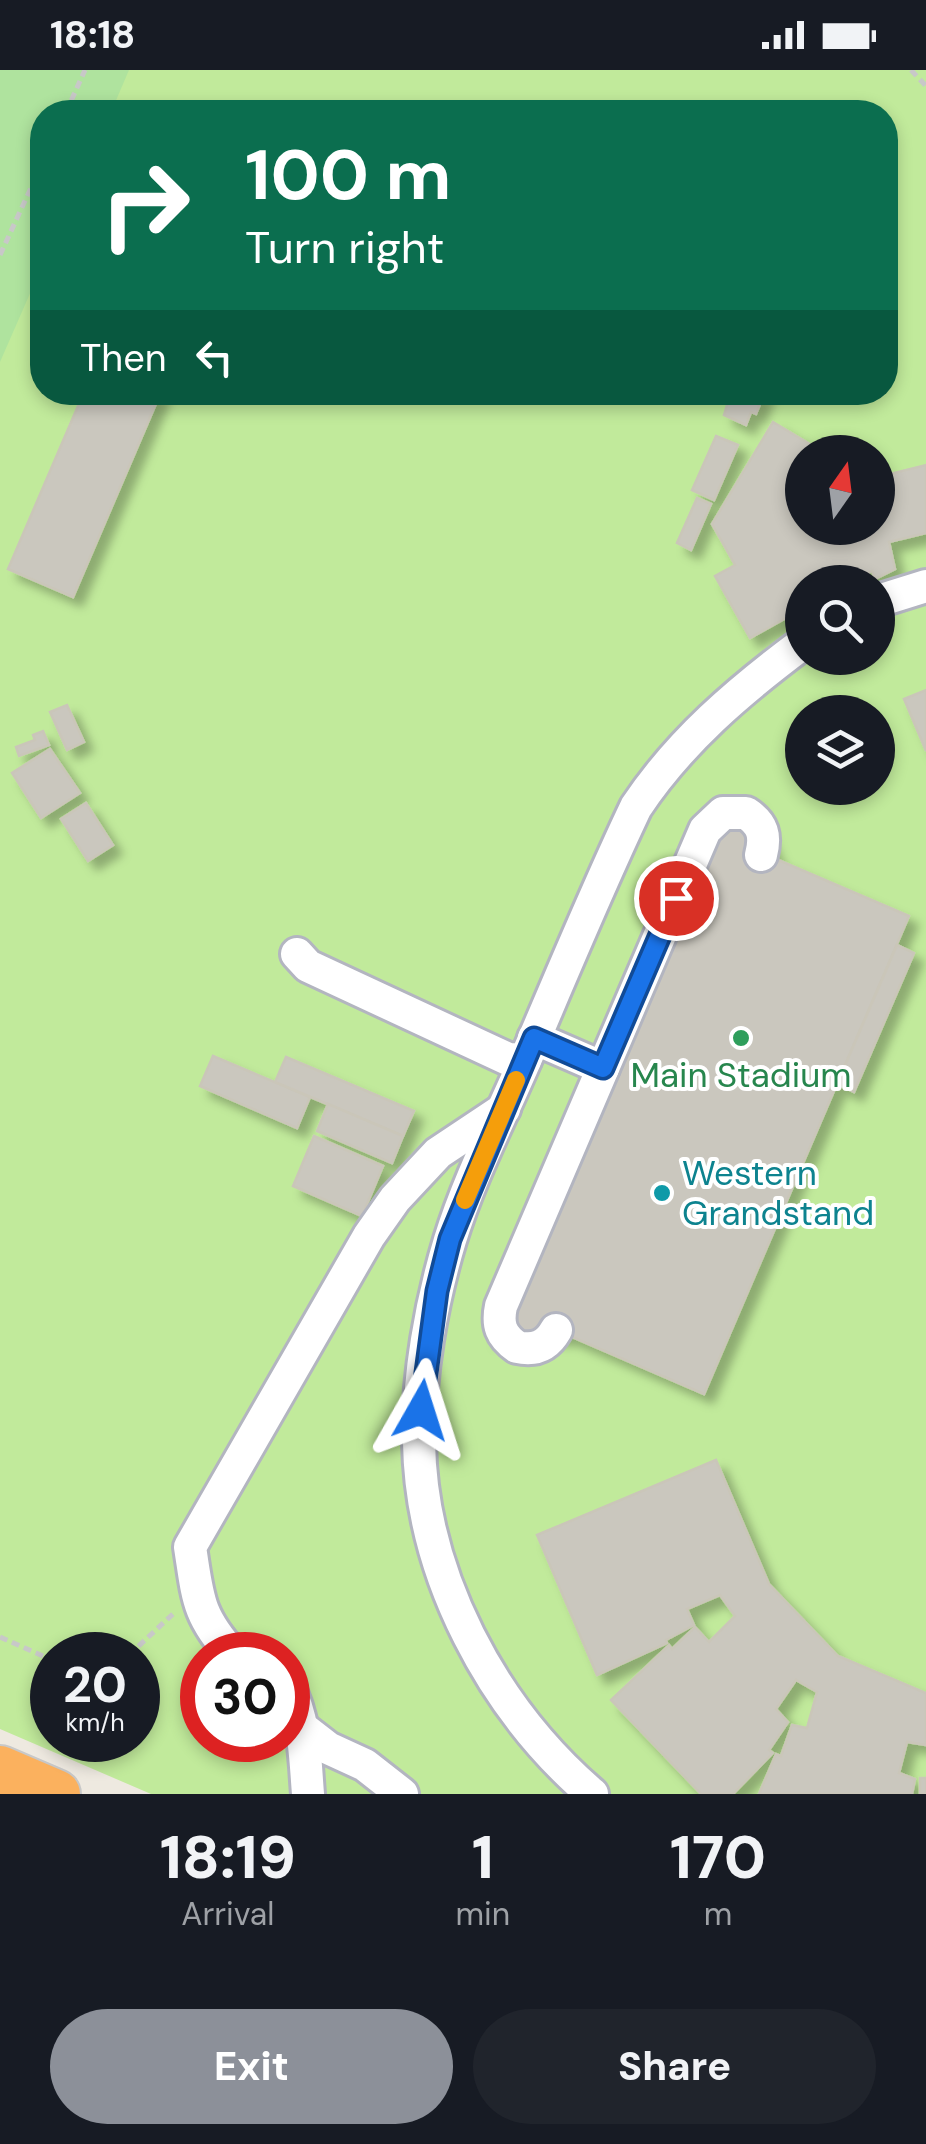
<!DOCTYPE html>
<style>
:root{--surface:#171b24;--page:#20242c;--text:#f1f3f6;--muted:#9ea1a6;--accent:#8c9099}
body{margin:0;font-family:"DM Sans",sans-serif;background:var(--page);color:var(--text);height:100vh;display:flex;flex-direction:column;font-size:38px;white-space:nowrap}
*{box-sizing:border-box;margin:0}
p{font-size:32px;color:var(--muted)}
.icon{flex:none;width:55px;height:55px;fill:none;stroke:currentColor;stroke-width:2;stroke-linecap:round;stroke-linejoin:round}
.map{position:relative;height:1724px;overflow:hidden}
.sheet{display:flex;flex-direction:column;background:var(--surface);flex:1}
.sheet>*{flex:none}
.guide{position:absolute;left:30px;top:30px;width:868px;height:305px;border-radius:40px;box-shadow:0 5px 15px #0003;background:#0b6e4f;color:#fff;overflow:hidden}
.needle{width:65px;rotate:14deg}
.tools{position:absolute;left:785px;top:365px;display:grid;gap:20px}
.tools a{display:grid;place-items:center;width:110px;height:110px;border-radius:50%;background:var(--surface);box-shadow:0 5px 15px #0003;font-size:50px}
.speed{position:absolute;left:30px;top:1562px;display:flex;gap:20px;font-size:50px;font-weight:700;text-align:center}
.speed>*{display:grid;place-content:center;width:130px;height:130px;border-radius:50%;background:var(--surface);box-shadow:0 5px 15px #0003;line-height:1}
.speed small{font-size:25px;font-weight:400}
.speed .limit{border:15px solid #d22;background:#fff;color:#111}
.pin{position:absolute;display:grid;place-items:center;width:85px;height:85px;color:#fff;margin:-42px;border:5px solid #fff;border-radius:50%;box-shadow:0 2px 10px #0007}
.me{position:absolute;width:110px;margin:-55px;rotate:6deg;stroke-linejoin:round;filter:drop-shadow(0 0 8px #0008)}
.turn{display:flex;align-items:center;gap:35px;height:210px;padding:0 50px;font-size:45px}
.turn .icon{width:130px;height:130px;stroke-width:2.5}
.turn b{display:block;font-size:70px;line-height:85px}
.then{display:flex;align-items:center;height:95px;padding:0 50px;background:#0003;gap:20px;font-size:38px}
.eta{display:flex;justify-content:space-evenly;align-items:center;height:170px;text-align:center}
.eta b{font-size:60px;font-weight:800;line-height:70px}
.action{display:flex;gap:20px;margin-top:auto;padding:20px 50px}
.action a{flex:1;height:115px;border-radius:60px;background:var(--accent);color:#fff;font-size:40px;font-weight:800;line-height:115px;text-align:center}
.action a+a{background:var(--page);color:var(--text)}
.status{display:flex;justify-content:space-between;align-items:center;height:70px;padding:0 50px;background:var(--surface);direction:ltr}
.status svg{height:28px;fill:currentColor}
.map>svg:first-child{display:block}
.green{fill:#afe39e}
.pitch{fill:#c1ea9b;fill-rule:evenodd}
.building{fill:#cac7be;stroke:#cac6b9;stroke-width:2.5;filter:url(#shadow)}
.lines{fill:none;stroke-linecap:round;stroke-linejoin:round}
.minor-casing{stroke:#b3b5c0;stroke-width:38}
.highway-casing{stroke:#c8c8c8;stroke-width:52}
.path{stroke:#c8c8c8;stroke-width:5;stroke-dasharray:8 5;stroke-linecap:butt}
.minor{stroke:#fff;stroke-width:32}
.highway{stroke:#fbb15e;stroke-width:48}
.route-casing{stroke:#114b97;stroke-width:25}
.route{stroke:#1a73e8;stroke-width:18}
.slow{stroke:#f59e0b;stroke-width:18}
.leisure-dot{fill:#2e9e5b;stroke:#fff;stroke-width:4}
.culture-dot{fill:#0f9aa8;stroke:#fff;stroke-width:4}
.labels{text-anchor:middle;dominant-baseline:central;stroke-width:8;stroke-linejoin:round;paint-order:stroke}
.leisure-label{font-size:35px;fill:#27864d;stroke:#fff}
.culture-label{font-size:35px;fill:#0d838f;stroke:#fff;text-anchor:start}
</style>
<div class="status"><b>18:18</b><svg viewBox="0 0 49 12"><path d="M0 12V9h3v3zM5 12V6h3v6zM10 12V3h3v9zM15 12V0h3v12zM26 1h20v11H26zM47 4h2v5h-2z"/></svg></div>
<div class="map">
<svg width="926" height="1724" viewBox="0 0 926 1724">
<defs>
<filter id="shadow"><feDropShadow dx="9" dy="9" stdDeviation="5" flood-color="#0004"/></filter>
</defs>
<rect width="100%" height="100%" fill="#eee9e0"/>
<!-- green -->
<path class="green" d="M0,0H220L186,42H42V311L0,411Z"/>
<!-- pitch -->
<path class="pitch" d="M129,0H926V1724H151L0,1659V292L42,196V322H885V42H111ZM802,382H878V458H802ZM802,512H878V588H802ZM802,642H878V718H802ZM52,1585H138V1670H52ZM202,1585H288V1670H202Z"/>
<!-- building -->
<g class="building">
<path d="M84,322H161L73,527L8,499Z"/>
<path d="M731,322H765L756,344L751,342L746,355L724,345Z"/>
<path d="M773,352L823,382H802V458H878V407L926,395V463L889,472L895,499L875,509L872,501L852,512H802V539L750,568L715,506L735,495L712,454Z"/>
<path d="M716,366L738,375L714,430L692,420Z"/>
<path d="M697,428L711,434L691,480L677,473Z"/>
<path d="M926,620V681L904,629Z"/>
<path d="M67,635L84,672L67,680L50,642Z"/>
<path d="M43,661L49,675L19,686L16,677L35,670L33,665Z"/>
<path d="M50,679L80,723L41,748L12,703Z"/>
<path d="M735,726L752,730L776,789L909,846L704,1324L570,1266H487L693,753L703,739L717,729Z"/>
<path d="M86,733L113,775L88,791L61,749Z"/>
<path d="M897,875L914,883L854,1022L837,1014Z"/>
<path d="M213,986L310,1027L297,1058L200,1016Z"/>
<path d="M286,987L414,1041L403,1066L275,1012Z"/>
<path d="M328,1034L403,1066L392,1093L317,1061Z"/>
<path d="M314,1066L383,1096L362,1146L293,1116Z"/>
<path d="M716,1390L769,1514L838,1586L926,1623V1675L907,1672L899,1703L915,1709L912,1724H759L776,1684L781,1686L792,1655L807,1658L817,1622L796,1610L776,1639L788,1652L769,1680L773,1683L733,1724H701L611,1630L669,1575L672,1579L695,1557L709,1572L735,1546L720,1525L687,1539L694,1555L666,1570L667,1573L597,1605L537,1465Z"/>
<rect x="920" y="1708" width="6" height="16"/>
</g>
<g class="lines">
<defs>
<g id="minor">
<path d="M878,531L926,516"/>
<path d="M297,884L308,896L508,989L525,990"/>
<path d="M534,968L603,998"/>
<path d="M556,1260C547,1276 535,1281 517,1277C501,1266 497,1255 501,1236L705,760L723,743H746C763,754 766,766 761,785"/>
<path d="M233,1585C197,1545 198,1528 190,1477L369,1166L395,1129L438,1083L504,1039"/>
<path d="M288,1617C305,1650 305,1687 308,1724"/>
<path d="M288,1647L328,1678L365,1695L402,1724"/>
<path d="M592,1724C492,1638 421,1505 419,1372C418,1306 431,1233 450,1170C470,1105 503,1043 529,981C564,899 598,817 636,737C680,671 739,621 802,574"/>
</g>
<path id="highway" d="M0,1700L56,1724"/>
</defs>
<!-- minor casing -->
<use href="#minor" class="minor-casing"/>
<!-- highway casing -->
<use href="#highway" class="highway-casing"/>
<!-- path -->
<g class="path">
<path d="M911,0L926,16"/>
<path d="M66,42L85,0"/>
<path d="M0,185L42,94"/>
<path d="M0,1567L52,1590"/>
<path d="M129,1585L174,1543"/>
</g>
<!-- minor -->
<use href="#minor" class="minor"/>
<!-- highway -->
<use href="#highway" class="highway"/>
</g>
<g class="lines">
<defs>
<path id="route" d="M421,1340L437,1221L450,1169L534,968L603,998L676,828"/>
</defs>
<!-- route casing -->
<use href="#route" class="route-casing"/>
<!-- route -->
<use href="#route" class="route"/>
<!-- slow -->
<path class="slow" d="M465,1130L516,1010"/>
</g>
<!-- markers -->
<circle class="leisure-dot" cx="741" cy="968" r="10"/>
<circle class="culture-dot" cx="662" cy="1123" r="10"/>
<g class="labels">
<!-- leisure labels -->
<g class="leisure-label">
<text x="741" y="1005">Main Stadium</text>
</g>
<!-- culture labels -->
<g class="culture-label">
<text x="682" y="1103">Western<tspan x="682" dy="40">Grandstand</tspan></text>
</g>
</g>
</svg>
<div class="tools">
<a><svg class="needle" viewBox="-14 -14 28 28"><path d="M0-13l5 13h-10z" fill="#e53935"/><path d="M0 13l5-13h-10z" fill="#9ea1a6"/></svg></a>
<a><svg class="icon" aria-label="search" viewBox="0 0 24 24"><circle cx="10" cy="10" r="6"/><path d="M15 15l6 6"/></svg></a>
<a><svg class="icon" aria-label="layers" viewBox="0 0 24 24"><path d="M12 4l9 5-9 5-9-5zM3 14l9 5 9-5"/></svg></a>
</div>
<div class="speed"><div>20<small>km/h</small></div><div class="limit">30</div></div>
<div class="pin" style="left:676px;top:828px;background:#d93025"><svg class="icon" aria-label="arrive" viewBox="0 0 24 24"><path d="M6 21V4h12l-3 4 3 4H6"/></svg></div>
<svg class="me" style="left:421px;top:1340px" viewBox="-20 -20 40 40"><path d="M0-17L14 15 0 8-14 15z" fill="#1a73e8" stroke="#fff" stroke-width="4"/></svg>
<div class="guide">
<div class="turn"><svg class="icon" aria-label="right" viewBox="0 0 24 24"><path d="M7 20v-9h11M14 6l5 5-5 5"/></svg><div><b>100 m</b>Turn right</div></div>
<div class="then">Then<svg class="icon" aria-label="left" viewBox="0 0 24 24"><path d="M17 20v-9H6M10 6l-5 5 5 5"/></svg></div>
</div>
</div>
<section class="sheet">
<div class="eta">
<div><b>18:19</b><p>Arrival</p></div>
<div><b>1</b><p>min</p></div>
<div><b>170</b><p>m</p></div>
</div>
<div class="action"><a>Exit</a><a>Share</a></div>
</section>
